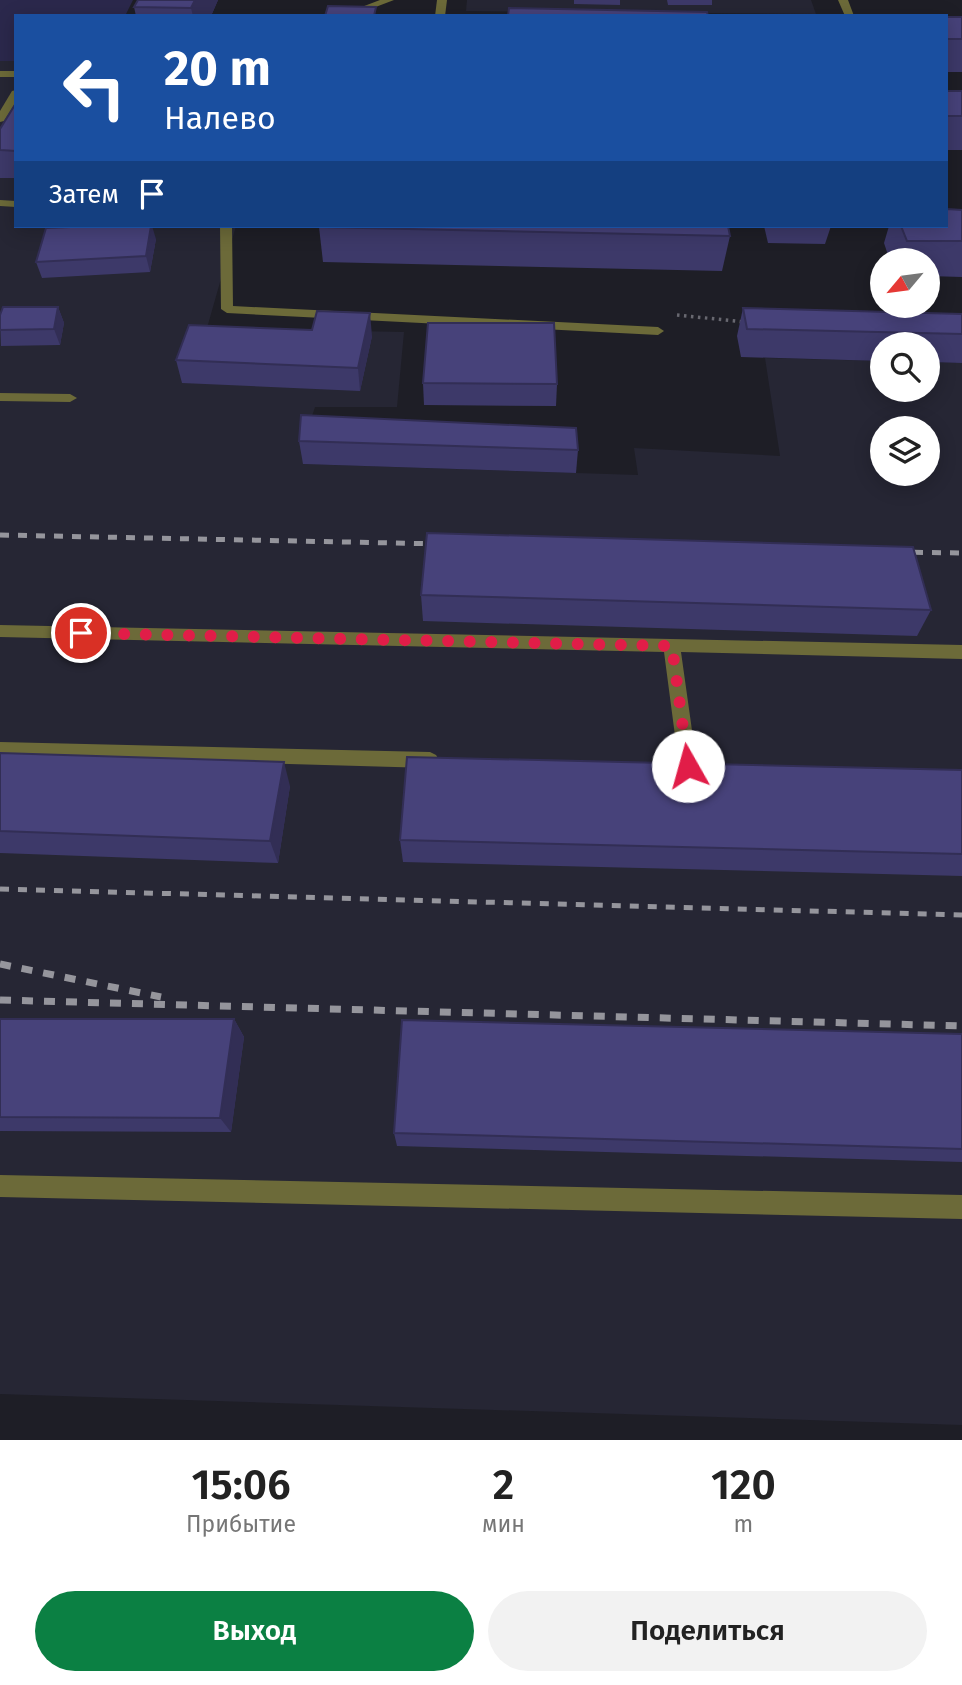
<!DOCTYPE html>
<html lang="ru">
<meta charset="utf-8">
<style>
:root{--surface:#fff;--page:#f2f2f2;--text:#222;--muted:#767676;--accent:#0b8043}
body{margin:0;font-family:"Fira Sans",sans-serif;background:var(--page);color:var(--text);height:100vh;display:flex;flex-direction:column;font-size:26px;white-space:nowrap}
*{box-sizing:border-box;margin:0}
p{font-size:23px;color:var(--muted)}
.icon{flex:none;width:38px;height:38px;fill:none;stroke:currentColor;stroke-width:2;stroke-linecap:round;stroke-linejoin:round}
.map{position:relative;height:1440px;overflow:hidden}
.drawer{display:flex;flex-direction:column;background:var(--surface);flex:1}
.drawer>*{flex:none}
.hud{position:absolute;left:14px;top:14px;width:934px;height:214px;border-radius:0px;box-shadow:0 4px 18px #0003;background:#1a4fa0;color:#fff;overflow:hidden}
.needle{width:46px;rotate:241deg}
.controls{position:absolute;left:870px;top:248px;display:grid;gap:14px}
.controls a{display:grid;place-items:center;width:70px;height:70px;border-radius:50%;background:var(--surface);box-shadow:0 4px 18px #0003;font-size:35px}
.pin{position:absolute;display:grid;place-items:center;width:60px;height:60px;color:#fff;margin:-30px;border:4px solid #fff;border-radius:50%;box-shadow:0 2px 7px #0007}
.me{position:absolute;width:77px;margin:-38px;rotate:353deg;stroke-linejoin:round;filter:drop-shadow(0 0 5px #0008)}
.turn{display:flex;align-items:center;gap:24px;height:147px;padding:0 35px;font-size:32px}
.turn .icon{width:91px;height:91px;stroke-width:2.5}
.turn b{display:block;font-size:49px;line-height:60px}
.then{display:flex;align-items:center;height:66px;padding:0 35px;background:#0003;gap:14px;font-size:26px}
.eta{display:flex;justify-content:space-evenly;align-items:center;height:119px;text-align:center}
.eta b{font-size:42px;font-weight:600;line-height:49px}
.button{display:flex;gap:14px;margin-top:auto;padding:14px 35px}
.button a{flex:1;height:80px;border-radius:42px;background:var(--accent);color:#fff;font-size:28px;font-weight:600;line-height:80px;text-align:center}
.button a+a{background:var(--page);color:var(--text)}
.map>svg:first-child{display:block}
.built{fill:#262634;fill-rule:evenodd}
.green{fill:#2b284c}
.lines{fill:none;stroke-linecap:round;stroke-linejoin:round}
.path{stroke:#686870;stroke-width:3.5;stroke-dasharray:2.5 4.5;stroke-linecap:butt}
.minor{fill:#6c6a39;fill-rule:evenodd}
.rail-far1{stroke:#95959c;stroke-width:5;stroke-dasharray:9 9;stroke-linecap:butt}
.rail{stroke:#95959c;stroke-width:7;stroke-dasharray:11 11;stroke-linecap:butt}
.wall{fill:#3d3969}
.shaded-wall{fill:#322e55}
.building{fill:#47427a;stroke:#322e55;stroke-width:2}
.route{stroke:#e11d48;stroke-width:12;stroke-dasharray:0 21.6}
</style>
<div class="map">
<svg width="962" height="1440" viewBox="0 0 962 1440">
<rect width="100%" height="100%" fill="#1e1e26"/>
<!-- built -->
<g class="built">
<path d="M467,0H811L816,14L466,11Z"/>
<path d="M0,61H16V226H236L207,328L404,332L397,407H315L305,437L303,464L638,475L634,448L780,456L765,358L882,361V390H928V362L962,363V1425L0,1394ZM882,429H928V474H882Z"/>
</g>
<!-- green -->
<path class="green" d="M0,0H133L125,16H16V61H0Z"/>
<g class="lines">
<!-- path -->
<path class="path" d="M677,315L745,322"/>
<!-- minor -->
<g class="minor">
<path d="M380,0H394L352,16H338Z"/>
<path d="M437,0H447L445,16H435Z"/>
<path d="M838,0H848L854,16H845Z"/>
<rect x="0" y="71" width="16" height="6"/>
<path d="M16,90V102L4,121L0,122V111L12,91Z"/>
<path d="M0,200L16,201V207L0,206Z"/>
<path d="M220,226H232L233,306L658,327L664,331L658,335L227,313L221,309Z"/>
<path d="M0,393L70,394L77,398L70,402L0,401Z"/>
<path d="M0,625L962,645V659L681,652L697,766L694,771L688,774L682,771L679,766L664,652L0,637Z"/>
<path d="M0,742L430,752L436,755L439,760L436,765L430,768L0,756Z"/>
<path d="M0,1175L962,1195V1219L0,1197Z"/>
</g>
<!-- rail-far1 -->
<g class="rail-far1">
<path d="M0,535L444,544"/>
<path d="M896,552L962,553"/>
<path d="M0,889L962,915"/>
</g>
<!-- rail -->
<g class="rail">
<path d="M0,964L161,997"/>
<path d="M0,1000L962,1026"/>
</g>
</g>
<!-- wall -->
<g class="wall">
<path d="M138,0H218L211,16H136L134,7Z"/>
<path d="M574,0H620V5L574,4Z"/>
<path d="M667,0H712V5H668Z"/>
<rect x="947" y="17" width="15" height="55"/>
<rect x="947" y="91" width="15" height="59"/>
<path d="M16,103V178H0V129Z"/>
<path d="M962,210V277L928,276V261H890L884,243L889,226H947Z"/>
<path d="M764,226H831L825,244L768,243Z"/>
<path d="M319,227L730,236L722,271L323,262Z"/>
<path d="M156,239L150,272L42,278L36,262Z"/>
<path d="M58,307L64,323L60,345L1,346L0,315Z"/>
<path d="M743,308L962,314V363L928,362V345H882V361L741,357L737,336Z"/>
<path d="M372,336L360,391L182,383L176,360Z"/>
<path d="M423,383L557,384L556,406L424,405Z"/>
<path d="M299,441L578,450L576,473L303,464Z"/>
<path d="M421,595L931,610L917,636L423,621Z"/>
<path d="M0,753L290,786L278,863L0,853Z"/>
<path d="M962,770V876L403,862L400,840Z"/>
<path d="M0,1019H234L244,1037L231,1132L0,1131Z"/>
<path d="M962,1034V1162L397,1146L394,1133Z"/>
</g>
<!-- shaded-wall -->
<g class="shaded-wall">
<path d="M195,0H218L211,16H193L191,8Z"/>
<path d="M151,226H152L156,239L150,272L146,256Z"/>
<path d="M58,307L64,323L60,345L54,329Z"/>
<path d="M370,313L372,336L360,391L358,368Z"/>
<path d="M284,762L290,786L278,863L270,841Z"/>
<path d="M234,1019L244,1037L231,1132L220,1118Z"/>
</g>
<!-- building -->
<g class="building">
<path d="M138,0H195L191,8L134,7Z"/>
<path d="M328,6L376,7L374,16H325Z"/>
<path d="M509,8L707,12L708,16H508Z"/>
<rect x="947" y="17" width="15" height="22"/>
<rect x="947" y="91" width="15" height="25"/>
<path d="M16,103V151L0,150V129Z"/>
<path d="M947,209L962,210V241H907L901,226H947Z"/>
<path d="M96,226H151L146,256L36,262L46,228Z"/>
<path d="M319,226H728L730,236L319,227Z"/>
<path d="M3,307H58L54,329L0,330V315Z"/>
<path d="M743,308L962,314V334L747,329Z"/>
<path d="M317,311L370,313L358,368L176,360L189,325L312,330Z"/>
<path d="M428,323H554L557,384L423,383Z"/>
<path d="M301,415L576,428L578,450L299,441Z"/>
<path d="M427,533L913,547L931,610L421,595Z"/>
<path d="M0,753L284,762L270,841L0,831Z"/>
<path d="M407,757L962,770V854L400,840Z"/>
<path d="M0,1019H234L220,1118L0,1117Z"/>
<path d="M402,1020L962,1034V1149L394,1133Z"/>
</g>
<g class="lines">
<!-- route -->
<path class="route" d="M81,633L672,646L688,766"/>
</g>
</svg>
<div class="controls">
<a><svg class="needle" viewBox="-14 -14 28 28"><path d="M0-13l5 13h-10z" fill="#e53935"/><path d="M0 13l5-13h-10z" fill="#767676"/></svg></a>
<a><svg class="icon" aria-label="search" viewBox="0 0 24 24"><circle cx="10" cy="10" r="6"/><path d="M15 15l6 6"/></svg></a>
<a><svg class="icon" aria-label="layers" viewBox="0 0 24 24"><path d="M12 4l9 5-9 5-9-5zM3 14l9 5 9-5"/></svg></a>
</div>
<div class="pin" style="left:81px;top:633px;background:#d93025"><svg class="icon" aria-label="arrive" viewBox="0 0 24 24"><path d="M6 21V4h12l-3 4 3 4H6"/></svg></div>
<svg class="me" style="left:688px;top:766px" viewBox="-20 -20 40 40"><circle r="19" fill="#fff"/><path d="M0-13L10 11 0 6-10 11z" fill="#e11d48"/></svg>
<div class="hud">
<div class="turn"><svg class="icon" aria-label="left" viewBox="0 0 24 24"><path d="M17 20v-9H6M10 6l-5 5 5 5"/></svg><div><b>20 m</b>Налево</div></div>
<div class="then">Затем<svg class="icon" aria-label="arrive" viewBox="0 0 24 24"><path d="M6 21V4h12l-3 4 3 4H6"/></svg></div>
</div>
</div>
<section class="drawer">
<div class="eta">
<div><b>15:06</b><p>Прибытие</p></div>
<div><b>2</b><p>мин</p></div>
<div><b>120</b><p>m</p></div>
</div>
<div class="button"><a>Выход</a><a>Поделиться</a></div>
</section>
